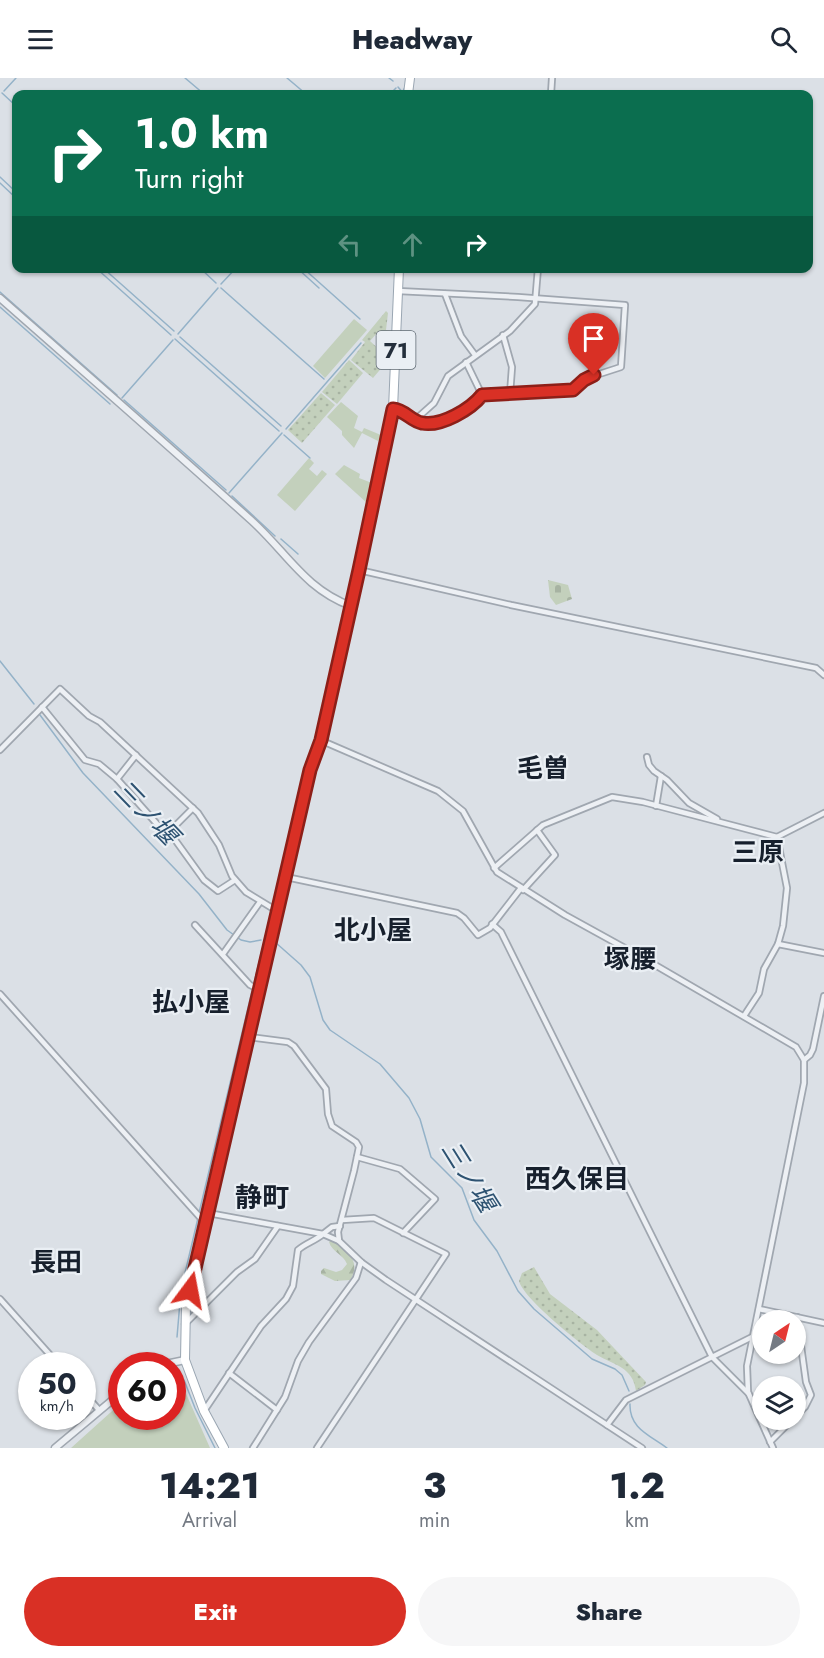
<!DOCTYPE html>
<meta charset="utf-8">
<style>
:root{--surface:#fff;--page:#f6f6f7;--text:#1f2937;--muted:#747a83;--accent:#d93025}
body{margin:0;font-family:Jost,"Noto Sans JP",sans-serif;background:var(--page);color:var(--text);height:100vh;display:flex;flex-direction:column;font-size:22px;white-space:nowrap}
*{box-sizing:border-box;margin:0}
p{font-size:20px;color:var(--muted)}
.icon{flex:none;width:33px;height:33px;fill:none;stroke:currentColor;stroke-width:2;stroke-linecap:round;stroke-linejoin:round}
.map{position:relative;height:1370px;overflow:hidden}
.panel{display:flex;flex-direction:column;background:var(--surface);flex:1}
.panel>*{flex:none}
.banner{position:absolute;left:12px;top:12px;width:801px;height:183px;border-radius:12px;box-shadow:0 2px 4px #0004;background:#0b6e4f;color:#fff;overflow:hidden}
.needle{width:39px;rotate:35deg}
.tools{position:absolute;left:752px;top:1232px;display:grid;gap:12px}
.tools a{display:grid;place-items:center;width:54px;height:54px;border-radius:50%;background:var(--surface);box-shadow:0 2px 4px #0004;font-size:30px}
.speed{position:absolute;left:18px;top:1274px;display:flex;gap:12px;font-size:30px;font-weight:700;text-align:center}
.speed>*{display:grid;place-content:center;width:78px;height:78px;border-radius:50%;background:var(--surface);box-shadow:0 2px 4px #0004;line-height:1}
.speed small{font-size:15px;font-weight:400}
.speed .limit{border:9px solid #d22;background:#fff;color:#111}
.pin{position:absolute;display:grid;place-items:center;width:51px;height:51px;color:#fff;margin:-62px -26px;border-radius:50% 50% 50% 0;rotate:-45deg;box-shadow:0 0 6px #0007}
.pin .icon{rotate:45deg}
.me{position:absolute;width:66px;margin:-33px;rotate:13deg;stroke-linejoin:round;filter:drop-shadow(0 0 4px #0008)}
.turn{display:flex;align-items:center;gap:21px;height:126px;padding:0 24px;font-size:27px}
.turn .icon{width:78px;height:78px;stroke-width:2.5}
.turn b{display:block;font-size:42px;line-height:51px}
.lanes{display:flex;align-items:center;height:57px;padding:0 24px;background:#0003;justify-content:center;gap:30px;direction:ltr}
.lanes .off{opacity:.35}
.eta{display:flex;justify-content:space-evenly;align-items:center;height:102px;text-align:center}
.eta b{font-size:36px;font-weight:800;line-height:42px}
.button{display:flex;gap:12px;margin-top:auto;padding:12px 24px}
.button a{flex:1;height:69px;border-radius:36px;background:var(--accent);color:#fff;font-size:24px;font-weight:800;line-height:69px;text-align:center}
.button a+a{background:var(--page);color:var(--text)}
header{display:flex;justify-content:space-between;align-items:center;height:78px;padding:0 24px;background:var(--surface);font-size:27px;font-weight:800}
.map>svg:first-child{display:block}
.grass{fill:#c3d0bc}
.forest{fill:url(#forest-firs)}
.cemetery{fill:url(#cemetery-stones)}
.park{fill:url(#park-dots)}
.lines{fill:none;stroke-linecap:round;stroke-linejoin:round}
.stream{stroke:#94b2c8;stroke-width:1.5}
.minor-casing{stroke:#a0a7b0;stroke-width:8}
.tertiary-casing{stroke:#a0a7b0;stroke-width:9}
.primary-casing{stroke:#9aa6b2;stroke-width:10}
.minor{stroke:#edf0f4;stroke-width:4.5}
.tertiary{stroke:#edf0f4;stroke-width:6}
.primary{stroke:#fff;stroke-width:8}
.route-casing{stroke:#8d1f18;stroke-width:15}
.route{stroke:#d93025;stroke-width:10}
.labels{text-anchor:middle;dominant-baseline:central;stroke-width:4.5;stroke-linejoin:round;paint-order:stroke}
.shield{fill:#eaeff4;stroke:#5f6973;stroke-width:1.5}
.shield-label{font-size:22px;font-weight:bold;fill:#242f3c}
.neighbourhood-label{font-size:26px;font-weight:bold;fill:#17202d;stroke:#eaeff4}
.water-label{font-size:26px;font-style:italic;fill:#2d5271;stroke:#eaeff4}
.quarter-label{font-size:27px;font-weight:bold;fill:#17202d;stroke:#eaeff4}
</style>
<header><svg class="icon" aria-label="menu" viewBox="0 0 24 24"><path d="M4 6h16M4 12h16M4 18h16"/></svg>Headway<svg class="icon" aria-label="search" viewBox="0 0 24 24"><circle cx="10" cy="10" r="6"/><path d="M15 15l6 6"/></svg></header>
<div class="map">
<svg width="824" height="1370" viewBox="0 0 824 1370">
<defs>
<pattern id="forest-firs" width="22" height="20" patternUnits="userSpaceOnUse" patternTransform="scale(1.5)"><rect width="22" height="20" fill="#c3d0bc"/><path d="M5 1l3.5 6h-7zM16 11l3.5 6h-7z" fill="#a7b3a2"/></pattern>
<pattern id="cemetery-stones" width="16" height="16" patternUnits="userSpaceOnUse" patternTransform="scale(1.5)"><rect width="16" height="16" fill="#c3d0bc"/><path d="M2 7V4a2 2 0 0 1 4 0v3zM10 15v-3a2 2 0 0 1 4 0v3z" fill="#a7b3a2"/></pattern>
<pattern id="park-dots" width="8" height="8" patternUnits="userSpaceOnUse" patternTransform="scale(1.5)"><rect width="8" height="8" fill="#c3d0bc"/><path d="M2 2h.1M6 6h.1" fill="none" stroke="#a7b3a2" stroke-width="1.8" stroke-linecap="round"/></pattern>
</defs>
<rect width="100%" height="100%" fill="#dbe0e6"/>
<!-- grass -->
<g class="grass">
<path d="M354,241L367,252L325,300L313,288Z"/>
<path d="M341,324L358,338L354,350L362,354L364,350L381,357L378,363L362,355L354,370L342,357V353L327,339Z"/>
<path d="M309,380L314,385L309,391L317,398L322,392L327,396L295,433L277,417Z"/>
<path d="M344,387L360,396L359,400L372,405L367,425L335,396Z"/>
<path d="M173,1301L180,1302L210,1370H71L121,1325L122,1338H172Z"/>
</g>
<!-- forest -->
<path class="forest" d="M332,1162C347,1171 362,1184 350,1202L335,1203L321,1196V1193L324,1190L336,1194L342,1192L347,1186C343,1176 332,1174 329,1164Z"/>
<!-- cemetery -->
<path class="cemetery" d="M548,502L568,507L572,521L556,527L550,519Z"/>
<!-- park -->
<g class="park">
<path d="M386,233L388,235L386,252L392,253L393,261L391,265L378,254L370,263L384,276V287L373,300L351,282L365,264L362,262Z"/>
<path d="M349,282L363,295L337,326L322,314Z"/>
<path d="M321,315L335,327L302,365L288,352Z"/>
<path d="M534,1189L550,1216L597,1252L646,1304L645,1307L636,1313C633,1289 614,1287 597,1277C580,1266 523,1220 519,1203L522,1195Z"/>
</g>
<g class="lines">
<!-- stream -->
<g class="stream">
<path d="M185,0L204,16"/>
<path d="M287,0L306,16"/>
<path d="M389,0L393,3"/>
<path d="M398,9L404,16"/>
<path d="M4,13L16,0"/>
<path d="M2,15L16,28"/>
<path d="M402,15L405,9"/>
<path d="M390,16L396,10"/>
<path d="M0,99L16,114"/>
<path d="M0,105L16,120"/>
<path d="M96,190L171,257"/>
<path d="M103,190L174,253"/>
<path d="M200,190L216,205"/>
<path d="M297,190L319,210"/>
<path d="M303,190L360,241"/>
<path d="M221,206L236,190"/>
<path d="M221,210L324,301"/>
<path d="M0,214L117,317"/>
<path d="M0,229L110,326"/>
<path d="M178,256L218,210"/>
<path d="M180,259L281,348"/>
<path d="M175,261L279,353"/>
<path d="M122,320L173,262"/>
<path d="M124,322L226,412"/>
<path d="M286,351L361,265"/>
<path d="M284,357L310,380"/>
<path d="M229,415L282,355"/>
<path d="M232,418L275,458"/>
<path d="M281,461L298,476"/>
<path d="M0,583L34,626"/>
<path d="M40,637L83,695L199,816L227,852L241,862L250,864L261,862"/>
<path d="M275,864L301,887L310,899L323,942L330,952L380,986L409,1020L420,1041L431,1079L462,1110L474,1142L497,1173L518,1213L534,1231L592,1281L615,1291L622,1297L629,1313"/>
<path d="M254,905L271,835"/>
<path d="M199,1135L252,913"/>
<path d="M177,1259L181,1212L198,1140"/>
<path d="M184,1302L195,1330L215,1370"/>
<path d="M630,1326C629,1350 649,1357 667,1370"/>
</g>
<defs>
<g id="minor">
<path d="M551,16L552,0"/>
<path d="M445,216L461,258L475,277"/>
<path d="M503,257L512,289L510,316"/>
<path d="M466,284L482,317"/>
<path d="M393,331C405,332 411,343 423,345C442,349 471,331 482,317L573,312L584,301L621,289L625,227L518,219L398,213"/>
<path d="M415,342L434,325L448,298L510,253L535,226L538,190"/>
<path d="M359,492L511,527L816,590L824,597"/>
<path d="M42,629L85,682L99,686L117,701L157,746L173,759L204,802L218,813L235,802"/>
<path d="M320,662L438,713L463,733L497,794L565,837L643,880L796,969L804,982V1005L747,1288L748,1314L773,1370"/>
<path d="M0,672L60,611L89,638L100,644L198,735L219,767L232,798L246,814L277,833"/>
<path d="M647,679L649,687L654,693L667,702L689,725L717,741"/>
<path d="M117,701L136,677"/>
<path d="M656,728L661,698"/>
<path d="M168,755L193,730"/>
<path d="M494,790L543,747L612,719L643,724L777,759L824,735"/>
<path d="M286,799L457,835L464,840L478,857L490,850L521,810"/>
<path d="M523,812L555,777L537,752"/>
<path d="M492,846L501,854L712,1279L748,1315"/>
<path d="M195,847L250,907L260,912"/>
<path d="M778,866L824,875"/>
<path d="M223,876L260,824"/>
<path d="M0,916L206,1146"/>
<path d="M744,938L759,915L764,891L778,866L783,848L787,810L777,759"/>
<path d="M249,959L288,964L294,968L326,1011L328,1036L332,1048L356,1064L359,1069L354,1093L338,1154L339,1163L361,1184L386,1202L642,1370"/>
<path d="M804,982L810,977L813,971L824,918"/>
<path d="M357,1079L400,1091L435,1121L403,1155"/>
<path d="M208,1135L323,1156L332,1149L340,1148"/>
<path d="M0,1221L59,1287"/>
<path d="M759,1231L824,1245"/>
<path d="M185,1246L237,1194L255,1181L278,1148"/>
<path d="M229,1295L277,1332"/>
<path d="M82,1313L99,1332"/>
<path d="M204,1333L261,1248L286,1221L293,1208L298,1172C306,1165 315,1163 323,1156L339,1163"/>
<path d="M795,1339L805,1329L811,1317L806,1304L797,1239"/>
<path d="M607,1347L626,1322L752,1259"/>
<path d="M770,1364L793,1341"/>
<path d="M253,1370L285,1319L298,1283L309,1264L356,1200L361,1184"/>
<path d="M317,1370L446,1176L374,1140L342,1142"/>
</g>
<g id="tertiary">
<path d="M0,220C84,294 169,368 252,443C287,475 305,511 351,528"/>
<path d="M161,1287L185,1282"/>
<path d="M55,1370L122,1314"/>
</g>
<g id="primary">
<path d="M408,16L410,0"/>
<path d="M224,1370L204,1333L185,1282L186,1227L310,692L320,662L359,492L393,331L399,190"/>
</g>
</defs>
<!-- minor casing -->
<use href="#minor" class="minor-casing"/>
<!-- tertiary casing -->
<use href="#tertiary" class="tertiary-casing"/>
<!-- primary casing -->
<use href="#primary" class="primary-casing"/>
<!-- minor -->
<use href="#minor" class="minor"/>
<!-- tertiary -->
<use href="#tertiary" class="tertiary"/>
<!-- primary -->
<use href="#primary" class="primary"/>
</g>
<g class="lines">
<defs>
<path id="route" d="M190,1212L310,692L321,662L359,492L393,331C405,332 411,343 422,345C441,349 471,331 482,317L573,312L584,302L594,297"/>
</defs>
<!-- route casing -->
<use href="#route" class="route-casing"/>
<!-- route -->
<use href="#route" class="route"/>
</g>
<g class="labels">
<!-- shield labels -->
<rect class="shield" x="376.5" y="253" width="39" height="38" rx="4.5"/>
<g class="shield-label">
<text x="396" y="272">71</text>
</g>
<!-- neighbourhood labels -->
<g class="neighbourhood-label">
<text x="543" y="690">毛曽</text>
<text x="758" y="774">三原</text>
<text x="373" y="852">北小屋</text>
<text x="630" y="881">塚腰</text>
<text x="191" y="924">払小屋</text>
<text x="577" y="1101">西久保目</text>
<text x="56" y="1184">長田</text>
</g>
<!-- water labels -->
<g class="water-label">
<text transform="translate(146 734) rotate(46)">三ノ堰</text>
<text transform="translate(469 1098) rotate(58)">三ノ堰</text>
</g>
<!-- quarter labels -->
<g class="quarter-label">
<text x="262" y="1119">静町</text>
</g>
</g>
</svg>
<div class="tools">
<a><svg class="needle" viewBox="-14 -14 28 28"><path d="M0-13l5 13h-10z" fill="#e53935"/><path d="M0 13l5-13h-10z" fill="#747a83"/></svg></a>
<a><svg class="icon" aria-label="layers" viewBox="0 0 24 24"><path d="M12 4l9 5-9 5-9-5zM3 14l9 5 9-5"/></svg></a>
</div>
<div class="speed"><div>50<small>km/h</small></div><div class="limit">60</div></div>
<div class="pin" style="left:594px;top:297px;background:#d93025"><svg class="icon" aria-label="arrive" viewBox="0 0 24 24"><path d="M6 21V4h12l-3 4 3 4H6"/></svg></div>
<svg class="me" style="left:190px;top:1212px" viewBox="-20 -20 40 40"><path d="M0-17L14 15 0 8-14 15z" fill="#d93025" stroke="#fff" stroke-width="4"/></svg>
<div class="banner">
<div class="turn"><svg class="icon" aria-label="right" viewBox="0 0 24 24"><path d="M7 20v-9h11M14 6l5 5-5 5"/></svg><div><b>1.0 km</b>Turn right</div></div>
<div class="lanes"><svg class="icon off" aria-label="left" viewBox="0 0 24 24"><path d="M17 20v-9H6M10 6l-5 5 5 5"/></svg><svg class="icon off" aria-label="ahead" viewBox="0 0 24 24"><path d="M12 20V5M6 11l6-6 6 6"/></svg><svg class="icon" aria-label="right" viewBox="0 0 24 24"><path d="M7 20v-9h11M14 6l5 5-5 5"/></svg></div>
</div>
</div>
<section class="panel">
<div class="eta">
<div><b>14:21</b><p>Arrival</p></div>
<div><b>3</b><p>min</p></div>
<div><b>1.2</b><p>km</p></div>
</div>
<div class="button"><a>Exit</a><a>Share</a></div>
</section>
